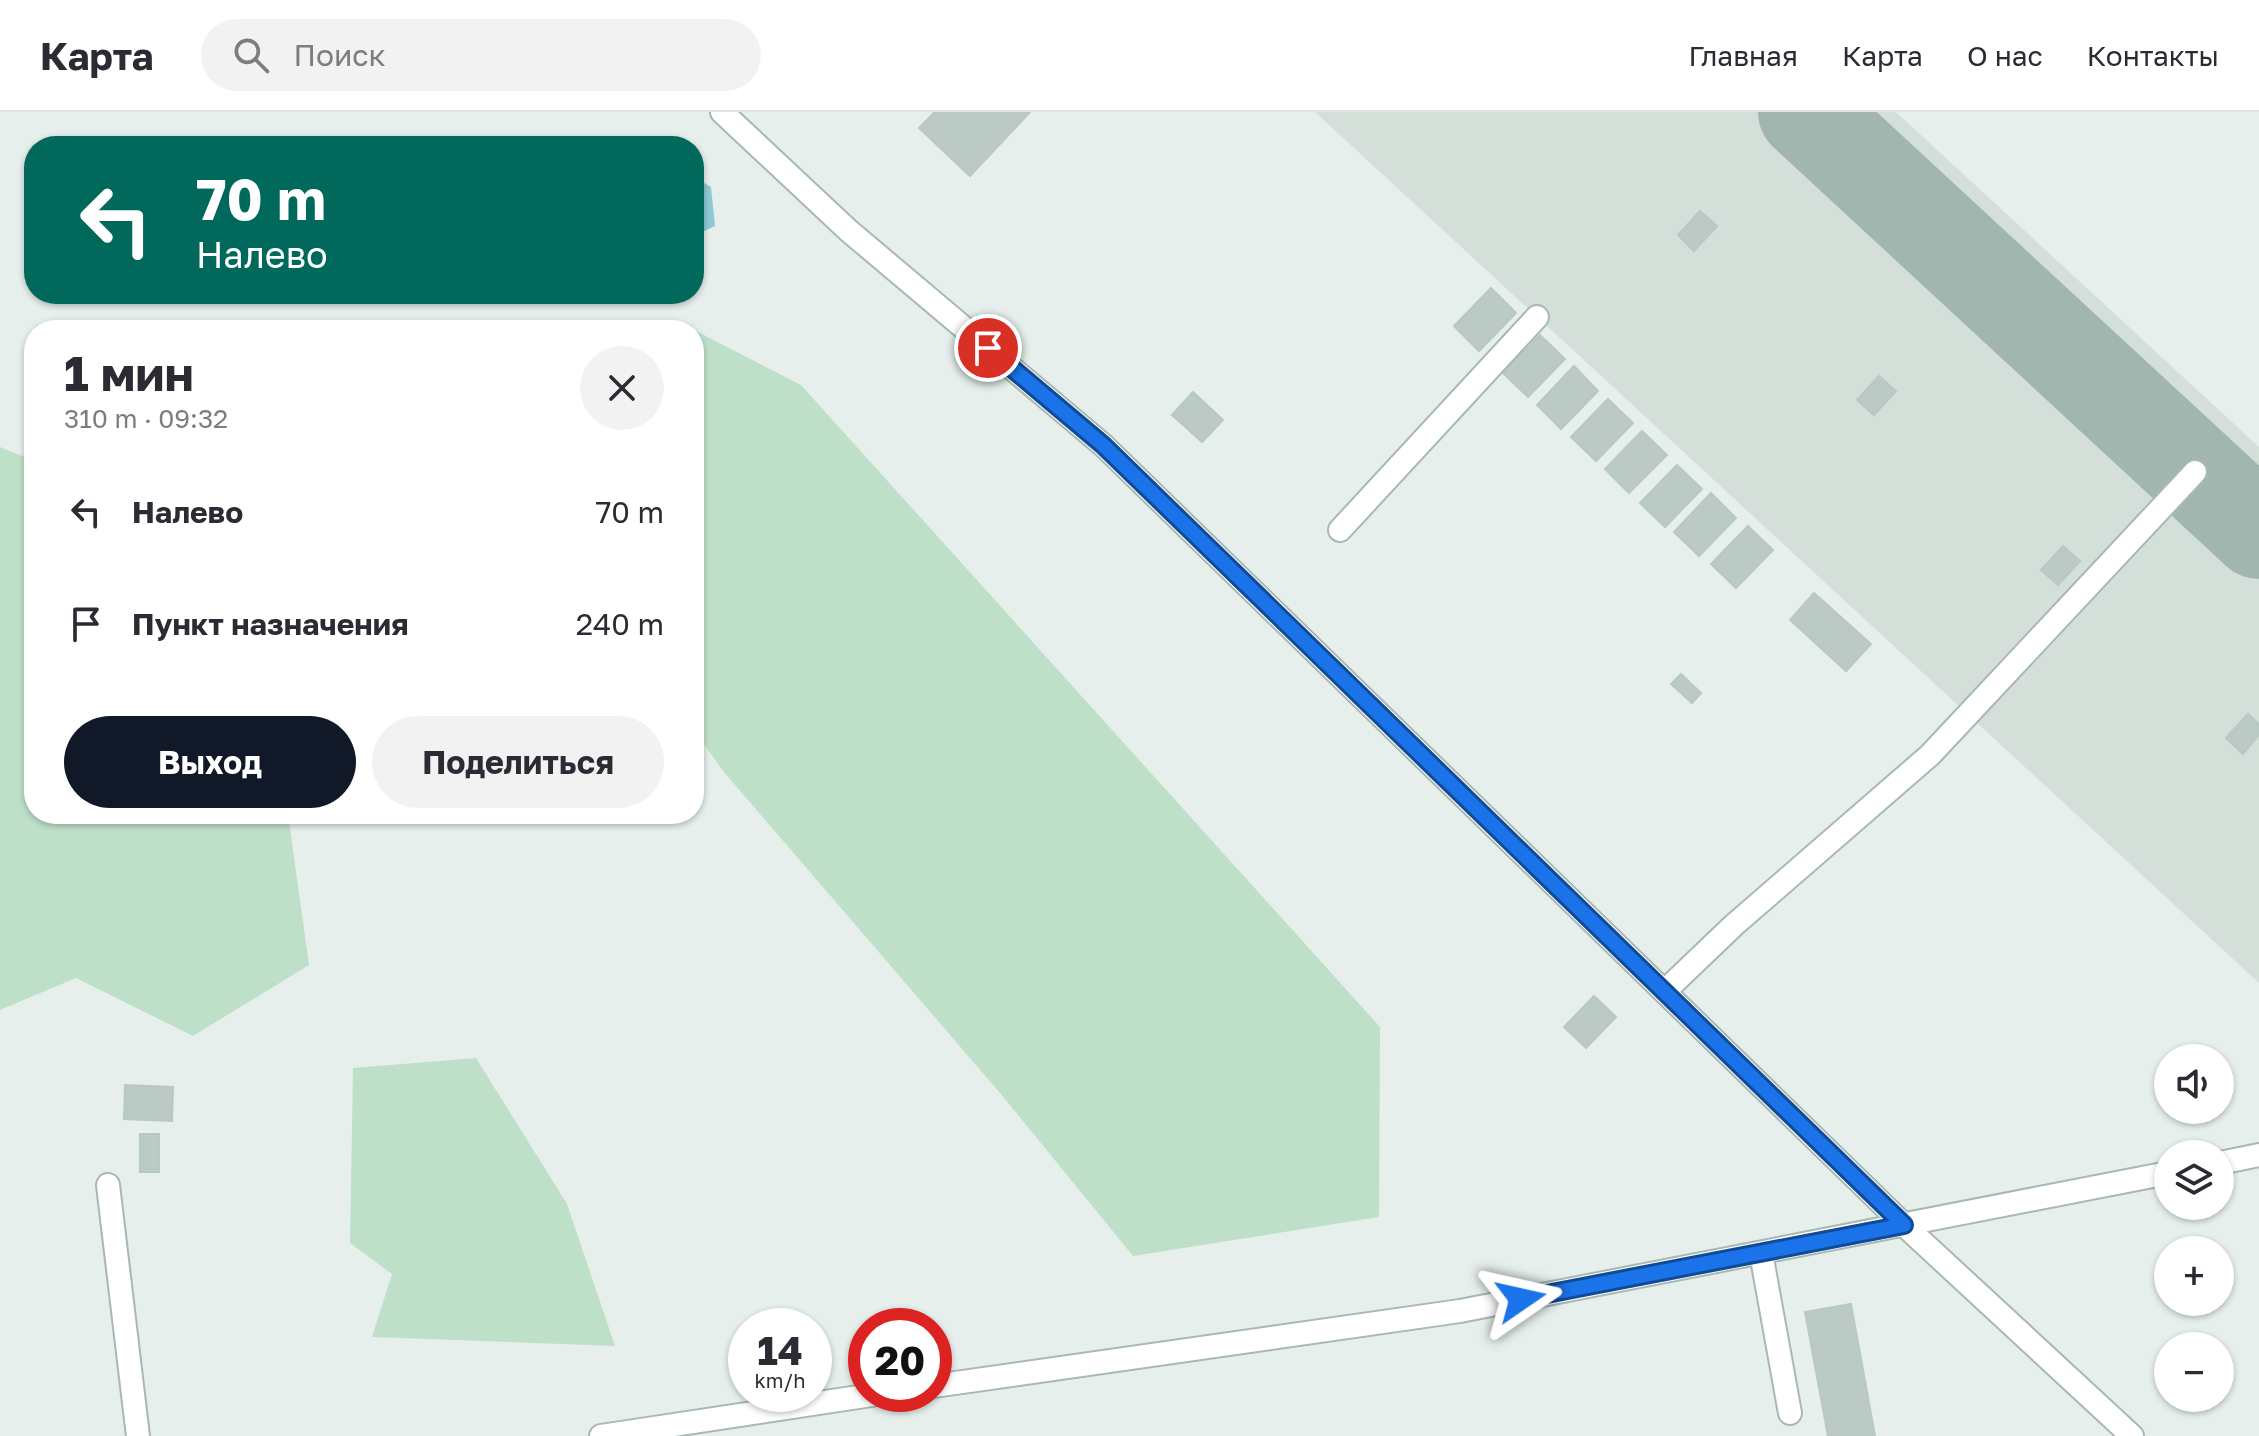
<!DOCTYPE html>
<html lang="ru">
<meta charset="utf-8">
<style>
:root{--surface:#fff;--page:#f2f2f3;--text:#2b2b33;--muted:#7c7c81;--line:#e1e1e2;--accent:#111827}
body{margin:0;font-family:"Golos Text",sans-serif;background:var(--page);color:var(--text);height:100vh;display:flex;flex-direction:column;font-size:30px;white-space:nowrap}
*{box-sizing:border-box;margin:0}
p{font-size:26px;color:var(--muted)}
.icon{flex:none;width:44px;height:44px;fill:none;stroke:currentColor;stroke-width:2;stroke-linecap:round;stroke-linejoin:round}
.map{position:relative;flex:1;overflow:hidden}
.panel{position:absolute;left:24px;top:208px;width:680px;height:504px;display:flex;flex-direction:column;background:var(--surface);border-radius:32px;box-shadow:0 2px 6px #0004}
.panel>*{flex:none}
.hud{position:absolute;left:24px;top:24px;width:680px;height:168px;border-radius:32px;box-shadow:0 2px 6px #0004;background:#00695c;color:#fff;overflow:hidden}
.buttons{position:absolute;left:2154px;top:932px;display:grid;gap:16px}
.buttons a{display:grid;place-items:center;width:80px;height:80px;border-radius:50%;background:var(--surface);box-shadow:0 2px 6px #0004;font-size:40px}
.speed{position:absolute;left:728px;top:1196px;display:flex;gap:16px;font-size:40px;font-weight:700;text-align:center}
.speed>*{display:grid;place-content:center;width:104px;height:104px;border-radius:50%;background:var(--surface);box-shadow:0 2px 6px #0004;line-height:1}
.speed small{font-size:20px;font-weight:400}
.speed .limit{border:12px solid #d22;background:#fff;color:#111}
.pin{position:absolute;display:grid;place-items:center;width:68px;height:68px;color:#fff;margin:-34px;border:4px solid #fff;border-radius:50%;box-shadow:0 2px 8px #0007}
.me{position:absolute;width:88px;margin:-44px;rotate:79deg;stroke-linejoin:round;filter:drop-shadow(0 0 6px #0008)}
.turn{display:flex;align-items:center;gap:28px;height:168px;padding:0 40px;font-size:36px}
.turn .icon{width:104px;height:104px;stroke-width:2.5}
.turn b{display:block;font-size:56px;line-height:68px}
.round{display:grid;place-items:center;flex:none;width:84px;height:84px;border-radius:42px;background:var(--page)}
.summary{display:flex;align-items:center;justify-content:space-between;height:136px;padding:0 40px}
h1{font-size:48px;font-weight:700;line-height:60px}
.primary-button{display:flex;gap:16px;margin-top:auto;padding:16px 40px}
.primary-button a{flex:1;height:92px;border-radius:48px;background:var(--accent);color:#fff;font-size:32px;font-weight:700;line-height:92px;text-align:center}
.primary-button a+a{background:var(--page);color:var(--text)}
ul{padding:0;list-style:none}
li{display:flex;align-items:center;gap:24px;height:112px;padding:0 40px}
li div{flex:1}
li b{display:block;font-size:30px}
li em{font-style:normal}
header{display:flex;align-items:center;gap:48px;box-sizing:border-box;height:112px;padding:0 40px;background:var(--surface);border-bottom:2px solid var(--line)}
header strong{font-size:38px}
nav{display:flex;gap:44px;margin-inline-start:auto;font-size:28px}
.search{width:560px;height:72px;background:var(--page);display:flex;align-items:center;gap:20px;box-sizing:border-box;padding:0 28px;border-radius:44px;color:var(--muted);font-size:30px}
.map>svg:first-child{display:block}
.built{fill:#d4dfda}
.green{fill:#bfe0c8}
.water{fill:#8ec9d4}
.lines{fill:none;stroke-linecap:round;stroke-linejoin:round}
.taxiway{stroke:#a2b6b0;stroke-width:96}
.building{fill:#bbcac4;stroke:#b8c9c2;stroke-width:2}
.service-casing{stroke:#a8b8b2;stroke-width:26}
.service{stroke:#fff;stroke-width:22}
.route-casing{stroke:#114b97;stroke-width:20}
.route{stroke:#1a73e8;stroke-width:14}
</style>
<header>
<strong>Карта</strong>
<div class="search"><svg class="icon" aria-label="search" viewBox="0 0 24 24"><circle cx="10" cy="10" r="6"/><path d="M15 15l6 6"/></svg>Поиск</div>
<nav><a>Главная</a><a>Карта</a><a>О нас</a><a>Контакты</a></nav>
</header>
<div class="map">
<svg width="2259" height="1324" viewBox="0 0 2259 1324">
<rect width="100%" height="100%" fill="#e6efeb"/>
<!-- built -->
<path class="built" d="M1315,0H1896L2259,335V871Z"/>
<!-- green -->
<g class="green">
<path d="M694,218L801,273L1380,915L1379,1105L1133,1144L1000,981L723,659L694,618Z"/>
<path d="M0,335L34,349V702H288L309,853L193,924L76,866L0,898Z"/>
<path d="M476,946L567,1092L615,1234L372,1225L392,1162L350,1131L353,956Z"/>
</g>
<!-- water -->
<path class="water" d="M694,65L711,75L715,114L694,124Z"/>
<g class="lines">
<!-- taxiway -->
<path class="taxiway" d="M1806,0L2259,419"/>
</g>
<!-- building -->
<g class="building">
<path d="M935,0H1030L970,64L919,16Z"/>
<path d="M1700,99L1717,114L1694,139L1678,123Z"/>
<path d="M1491,176L1516,201L1479,239L1454,214Z"/>
<path d="M1540,223L1565,247L1528,285L1503,261Z"/>
<path d="M1574,254L1598,279L1561,317L1537,293Z"/>
<path d="M1879,264L1896,279L1874,303L1857,288Z"/>
<path d="M1193,280L1223,308L1202,330L1172,303Z"/>
<path d="M1608,287L1633,311L1596,349L1571,325Z"/>
<path d="M1642,319L1667,343L1629,381L1605,357Z"/>
<path d="M1677,353L1702,377L1665,415L1640,391Z"/>
<path d="M1711,381L1736,406L1699,444L1674,420Z"/>
<path d="M1748,414L1773,438L1736,476L1711,452Z"/>
<path d="M2063,434L2080,449L2058,473L2041,458Z"/>
<path d="M1814,481L1871,532L1846,559L1790,508Z"/>
<path d="M1681,562L1701,581L1692,591L1671,572Z"/>
<path d="M2248,602L2259,612V623L2243,642L2226,626Z"/>
<path d="M1594,884L1616,905L1586,936L1564,915Z"/>
<path d="M125,973L173,975L172,1009L124,1007Z"/>
<rect x="140" y="1022" width="19" height="38"/>
<path d="M1851,1192L1875,1324H1828L1805,1200Z"/>
</g>
<g class="lines">
<defs>
<g id="service">
<path d="M722,0L849,119L1103,333L1904,1113L2132,1324"/>
<path d="M1340,418L1537,205"/>
<path d="M1665,879L1734,813L1930,643L2195,360"/>
<path d="M2220,1051L2259,1043"/>
<path d="M108,1073L138,1324"/>
<path d="M1761,1141L1790,1301"/>
<path d="M934,1274L1460,1199L2168,1061"/>
<path d="M601,1324L878,1282"/>
</g>
</defs>
<!-- service casing -->
<use href="#service" class="service-casing"/>
<!-- service -->
<use href="#service" class="service"/>
</g>
<g class="lines">
<defs>
<path id="route" d="M988,236L1103,333L1904,1113L1521,1187"/>
</defs>
<!-- route casing -->
<use href="#route" class="route-casing"/>
<!-- route -->
<use href="#route" class="route"/>
</g>
</svg>
<div class="buttons">
<a><svg class="icon" aria-label="sound" viewBox="0 0 24 24"><path d="M4 9h4l5-4v14l-5-4H4zM17 9q2 3 0 6"/></svg></a>
<a><svg class="icon" aria-label="layers" viewBox="0 0 24 24"><path d="M12 4l9 5-9 5-9-5zM3 14l9 5 9-5"/></svg></a>
<a>+</a>
<a>−</a>
</div>
<div class="speed"><div>14<small>km/h</small></div><div class="limit">20</div></div>
<div class="pin" style="left:988px;top:236px;background:#d93025"><svg class="icon" aria-label="arrive" viewBox="0 0 24 24"><path d="M6 21V4h12l-3 4 3 4H6"/></svg></div>
<svg class="me" style="left:1521px;top:1187px" viewBox="-20 -20 40 40"><path d="M0-17L14 15 0 8-14 15z" fill="#1a73e8" stroke="#fff" stroke-width="4"/></svg>
<div class="hud">
<div class="turn"><svg class="icon" aria-label="left" viewBox="0 0 24 24"><path d="M17 20v-9H6M10 6l-5 5 5 5"/></svg><div><b>70 m</b>Налево</div></div>
</div>
<section class="panel">
<div class="summary"><div><h1>1 мин</h1><p>310 m · 09:32</p></div><a class="round"><svg class="icon" aria-label="close" viewBox="0 0 24 24"><path d="M6 6l12 12M18 6L6 18"/></svg></a></div>
<ul>
<li><svg class="icon" aria-label="left" viewBox="0 0 24 24"><path d="M17 20v-9H6M10 6l-5 5 5 5"/></svg><div><b>Налево</b></div><em>70 m</em></li>
<li><svg class="icon" aria-label="arrive" viewBox="0 0 24 24"><path d="M6 21V4h12l-3 4 3 4H6"/></svg><div><b>Пункт назначения</b></div><em>240 m</em></li>
</ul>
<div class="primary-button"><a>Выход</a><a>Поделиться</a></div>
</section>
</div>
